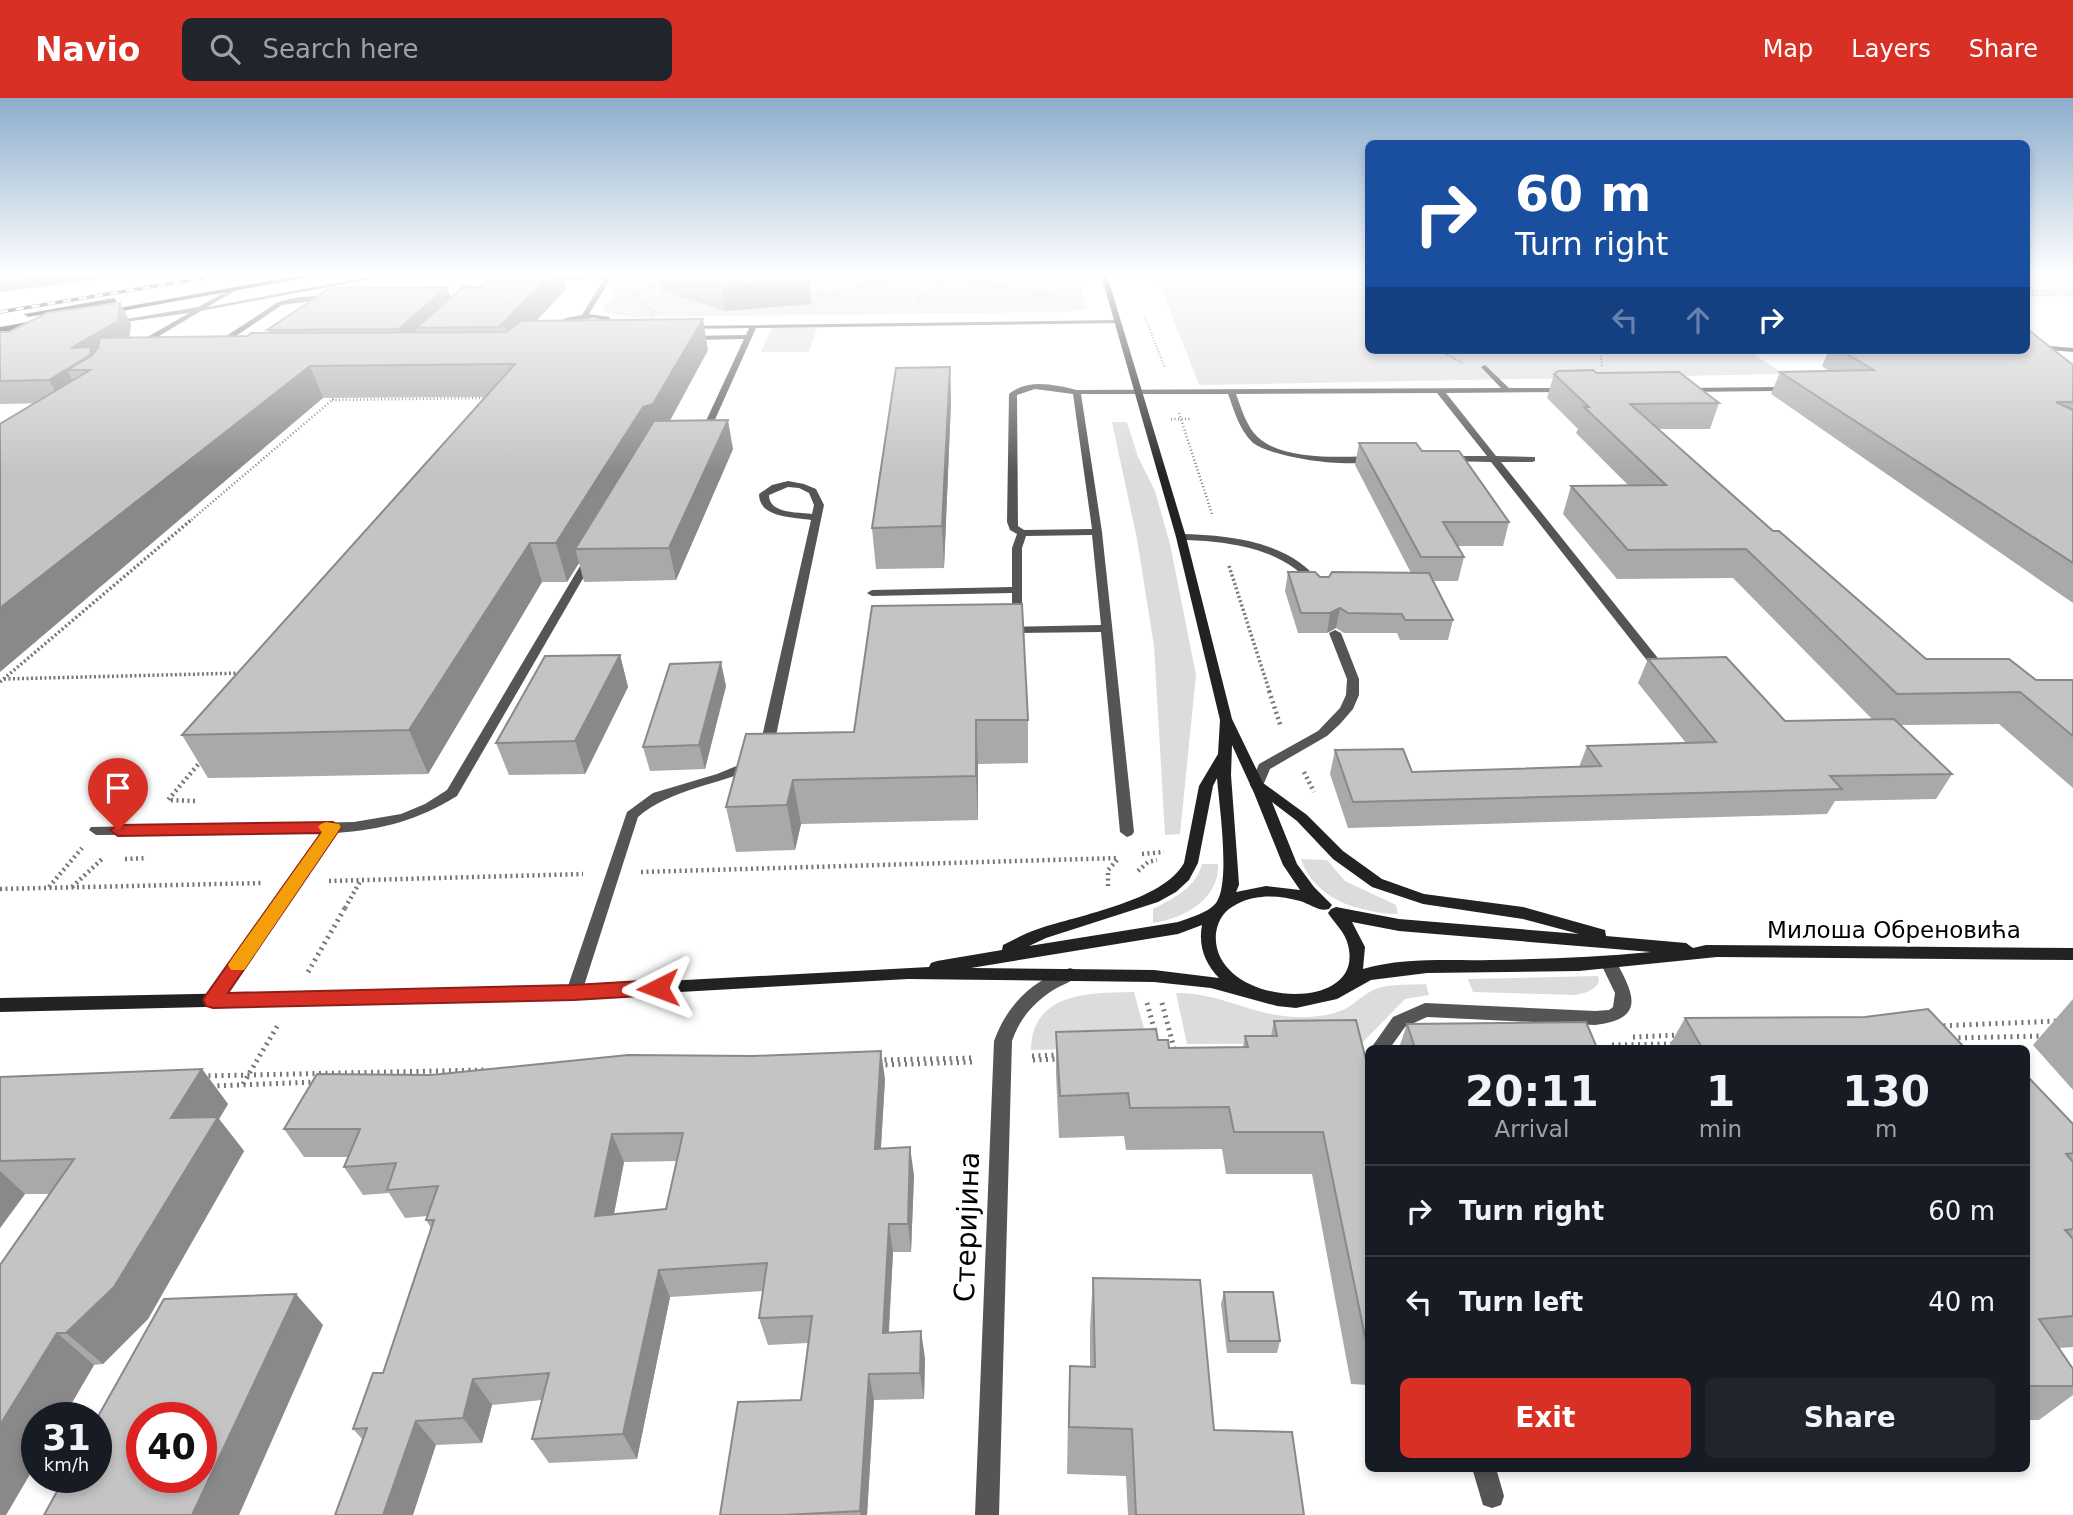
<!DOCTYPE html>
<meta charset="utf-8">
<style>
:root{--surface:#171b24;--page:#20242c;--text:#f1f3f6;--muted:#9ea1a6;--line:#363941;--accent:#d93025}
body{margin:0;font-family:"DejaVu Sans",sans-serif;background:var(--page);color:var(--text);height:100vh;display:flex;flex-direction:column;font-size:26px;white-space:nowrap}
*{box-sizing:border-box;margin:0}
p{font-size:23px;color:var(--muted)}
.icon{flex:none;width:38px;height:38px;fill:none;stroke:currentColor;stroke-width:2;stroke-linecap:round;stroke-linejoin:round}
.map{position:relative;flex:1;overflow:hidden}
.panel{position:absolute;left:1365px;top:947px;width:665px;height:427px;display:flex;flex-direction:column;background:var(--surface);border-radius:10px;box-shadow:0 4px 10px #0003}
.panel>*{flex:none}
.banner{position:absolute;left:1365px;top:42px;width:665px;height:214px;border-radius:10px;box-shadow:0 4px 10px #0003;background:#1a4fa0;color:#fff;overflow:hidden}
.speed{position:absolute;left:21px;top:1304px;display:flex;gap:14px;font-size:35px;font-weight:700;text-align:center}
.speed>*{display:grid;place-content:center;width:91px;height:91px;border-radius:50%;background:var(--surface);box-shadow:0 4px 10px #0003;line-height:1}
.speed small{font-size:18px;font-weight:400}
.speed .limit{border:10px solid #d22;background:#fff;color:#111}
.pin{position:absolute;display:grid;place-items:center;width:60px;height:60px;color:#fff;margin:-72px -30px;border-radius:50% 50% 50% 0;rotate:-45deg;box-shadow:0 0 7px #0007}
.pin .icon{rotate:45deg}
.me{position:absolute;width:77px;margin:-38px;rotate:267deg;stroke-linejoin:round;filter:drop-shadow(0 0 5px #0008)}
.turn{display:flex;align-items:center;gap:24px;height:147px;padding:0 35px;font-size:32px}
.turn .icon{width:91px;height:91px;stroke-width:2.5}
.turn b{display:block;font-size:49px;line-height:60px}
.lanes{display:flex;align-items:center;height:66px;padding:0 35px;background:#0003;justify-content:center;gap:35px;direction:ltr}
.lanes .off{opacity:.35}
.eta{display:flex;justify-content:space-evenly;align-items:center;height:119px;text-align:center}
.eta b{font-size:42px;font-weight:700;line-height:49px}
.button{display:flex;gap:14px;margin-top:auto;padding:14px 35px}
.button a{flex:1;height:80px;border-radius:10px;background:var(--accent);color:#fff;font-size:28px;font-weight:700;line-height:80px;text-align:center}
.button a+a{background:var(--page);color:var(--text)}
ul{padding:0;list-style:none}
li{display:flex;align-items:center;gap:21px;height:91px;padding:0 35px;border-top:2px solid var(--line)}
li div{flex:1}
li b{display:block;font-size:26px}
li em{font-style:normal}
header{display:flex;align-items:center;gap:42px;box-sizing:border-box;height:98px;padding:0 35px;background:var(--accent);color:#fff}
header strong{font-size:33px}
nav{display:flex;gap:38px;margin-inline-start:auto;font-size:24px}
.search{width:490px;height:63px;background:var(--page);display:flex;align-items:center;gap:18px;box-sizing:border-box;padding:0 24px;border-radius:10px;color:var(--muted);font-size:26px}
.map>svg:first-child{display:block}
.green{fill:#dcdcdc}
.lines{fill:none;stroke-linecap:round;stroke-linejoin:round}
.path-far4{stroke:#777;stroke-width:2;stroke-dasharray:1 2;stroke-linecap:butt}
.path-far3{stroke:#777;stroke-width:2.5;stroke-dasharray:1 2.5;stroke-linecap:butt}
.path-far2{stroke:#777;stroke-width:3.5;stroke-dasharray:2 2.5;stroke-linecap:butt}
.path-far1{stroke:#777;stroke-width:4.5;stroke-dasharray:2 3.5;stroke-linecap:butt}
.path{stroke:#777;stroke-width:5;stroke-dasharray:2 4.5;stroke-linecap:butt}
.lane{fill:#555;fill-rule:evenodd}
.street{fill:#555;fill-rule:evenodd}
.secondary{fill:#222;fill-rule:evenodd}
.primary{fill:#000;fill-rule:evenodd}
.rail-casing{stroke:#000;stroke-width:3.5}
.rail{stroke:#fff;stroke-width:2.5;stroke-dasharray:8;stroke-linecap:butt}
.wall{fill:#a9a9a9;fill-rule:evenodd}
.shaded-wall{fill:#898989}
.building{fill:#c4c4c4;stroke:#898989;stroke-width:2;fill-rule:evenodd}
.route{fill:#d93025;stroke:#8d1f18;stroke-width:2}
.slow{fill:#f59e0b}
.labels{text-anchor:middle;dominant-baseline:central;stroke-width:7;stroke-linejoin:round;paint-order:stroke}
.street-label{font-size:23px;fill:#000;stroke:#fff}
.near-street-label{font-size:28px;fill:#000;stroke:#fff}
</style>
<header>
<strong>Navio</strong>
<div class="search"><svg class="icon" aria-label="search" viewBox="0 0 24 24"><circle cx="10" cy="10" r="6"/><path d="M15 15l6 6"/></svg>Search here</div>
<nav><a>Map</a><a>Layers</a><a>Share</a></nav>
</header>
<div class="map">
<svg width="2073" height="1417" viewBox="0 0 2073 1417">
<rect width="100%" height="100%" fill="#fff"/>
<!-- green -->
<g class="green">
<path d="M628,177H1080L1085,212L1062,214L631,219L608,215L602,211Z"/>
<path d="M1156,177H1368V252H1747L1784,276L1199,287Z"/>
<rect x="2027" y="177" width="46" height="22"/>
<path d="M772,230H817L809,254H761Z"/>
<path d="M1112,324H1127L1138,359L1155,393L1170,446L1196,577L1180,736L1165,737L1154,548L1137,441Z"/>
<path d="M1301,761L1327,762L1345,783L1396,807L1398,816C1359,815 1314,801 1301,761Z"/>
<path d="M1202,766H1218C1220,801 1183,821 1153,825V811C1174,800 1196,790 1202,766Z"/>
<path d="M1598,878L1599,884C1593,894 1584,895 1574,897L1473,894L1468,881Z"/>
<path d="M1426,886L1429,897L1405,901L1362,945L1187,946L1176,895C1221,894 1258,921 1303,919C1317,919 1332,917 1345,911C1358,904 1367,892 1382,889C1396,886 1412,887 1426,886Z"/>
<path d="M1134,894L1149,949L1031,952C1032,893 1091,895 1134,894Z"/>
</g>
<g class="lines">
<!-- path-far4 -->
<g class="path-far4">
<path d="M935,177L1058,199"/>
<path d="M1362,177L1368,185"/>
<path d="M2058,177L2073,180"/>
<path d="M462,191L479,177"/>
<path d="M2026,191L2073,196"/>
<path d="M805,195L828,198L906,177"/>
<path d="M2026,197H2054"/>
<path d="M917,204L947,178"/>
<path d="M1145,220L1165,270"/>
<path d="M647,227L654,214L634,196L665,182"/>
<path d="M1439,252L1463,265"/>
<path d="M1600,252L1602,268"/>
</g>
<!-- path-far3 -->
<g class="path-far3">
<path d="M332,302L488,300"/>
<path d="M1179,315L1212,416"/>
<path d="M1171,321H1191"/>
<path d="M189,424L338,297"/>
</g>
<!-- path-far2 -->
<g class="path-far2">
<path d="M1229,468L1270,595"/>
<path d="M4,581L242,575"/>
<path d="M0,584L191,422"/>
</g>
<!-- path-far1 -->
<g class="path-far1">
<path d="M1269,593L1281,629"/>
<path d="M1304,674L1314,694"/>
<path d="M195,703L168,702L201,663"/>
<path d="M1142,756L1164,754"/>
<path d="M125,761L147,760"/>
<path d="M1138,773L1148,764L1157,762"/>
<path d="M641,774L1119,760"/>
<path d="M329,783L583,776"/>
<path d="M1108,788V772L1119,760"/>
<path d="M49,789L82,750"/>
<path d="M72,789L102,761"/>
<path d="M0,791L261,785"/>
<path d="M345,810L361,782"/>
</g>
<!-- path -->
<g class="path">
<path d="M308,874L346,808"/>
<path d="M1147,905L1155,934"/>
<path d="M1162,905L1175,954"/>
<path d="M1937,928L2058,923"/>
<path d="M1633,939L1680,937"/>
<path d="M1952,940L2044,938"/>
<path d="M1612,947L1673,946"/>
<path d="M1032,958L1061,957"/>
<path d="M878,962L974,960"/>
<path d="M1033,962L1059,961"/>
<path d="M879,967L972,964"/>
<path d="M202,978L484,972"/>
<path d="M243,986L278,927"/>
<path d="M211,988L317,984"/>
</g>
<!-- lane -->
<g class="lane">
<path d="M613,177L589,216L609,219L613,226C596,238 571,242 553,230V228L566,220L582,217L604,181L544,182L542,179ZM594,220L605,222L607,224C593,233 575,236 560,229L570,223Z"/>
<path d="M233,190L238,191L137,251L130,249L189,215L111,226L108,224L198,209Z"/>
<path d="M332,197L334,200L282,207L218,250L211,248L278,204L299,199Z"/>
<path d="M1118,222L1120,225L756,230L713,326L702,336L695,334L705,325L744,241L690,242L686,240L690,238L746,237L749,230L685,231L683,228Z"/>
<path d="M2026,246L2073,250V254L2026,250Z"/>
<path d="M1485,267L1509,290H1568L1572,292L1568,294L1446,295L1496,358L1535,359V363L1532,364H1501L1661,564V570H1653L1491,364L1443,363V359L1446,358H1487L1437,295L1236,296C1241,309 1245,324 1254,335C1276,363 1340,359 1373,358L1377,361C1359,372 1270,360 1252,344C1239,331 1234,312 1228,296H1081L1102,434L1134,734L1132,737L1127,739L1120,734L1101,534L1006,535L1000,532L1006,529L1101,527L1092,437L1026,438L1022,450V513L1018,514L1012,511V495L872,498L867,495L872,492L1012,489V450L1017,436L1010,432L1007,424L1009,296C1028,280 1055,287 1077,292L1501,290L1481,269ZM1035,291L1073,296L1092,431L1024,432L1018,428L1017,297Z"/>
<path d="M1776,289V293H1773L1683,294L1679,292L1683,290Z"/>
<path d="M788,383L804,386L816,391L824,407L773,652L766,656L759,652L811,422C793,419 759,420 759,396L772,387ZM788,389L799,390L809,395L814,407L812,416C798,414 769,416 769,397Z"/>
<path d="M1181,436C1232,437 1293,444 1324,489L1319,492L1315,491C1292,459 1253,448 1215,444C1203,442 1190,443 1177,441V437Z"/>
<path d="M591,455L596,458L457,698C419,722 381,732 336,735L219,907L213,908L207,907L205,902L207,897L321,736L96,737L89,732L91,729L354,724L401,716L425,706L447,692L586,458Z"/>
<path d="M1335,532L1341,535L1359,581V597L1353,611L1340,626L1327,638L1270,671L1262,690H1252L1250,687L1259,666L1318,633L1340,610L1346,597L1347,581L1329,535Z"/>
<path d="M751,662L756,663L758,666L756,669C717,688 672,690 638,719L582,894L580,899L574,900L568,899L566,894L627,714L653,695L717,676Z"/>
<path d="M1608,858L1614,860C1633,894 1648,921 1595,927L1427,919L1405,929L1390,950H1371L1393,919L1425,905L1595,913L1609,912L1613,909L1615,895L1600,864L1602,860Z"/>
<path d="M1472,1370H1496L1504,1398L1501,1407L1492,1410L1483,1407Z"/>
</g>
<!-- street -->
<g class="street">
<path d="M378,177H392L200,213L197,211Z"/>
<path d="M1070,870L1076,872L1078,876C1073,884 1063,886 1055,891C1034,904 1020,920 1012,943L999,1417H975L994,943C1007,907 1033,881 1070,870Z"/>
</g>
<!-- secondary -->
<path class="secondary" d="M1101,177H1107L1186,439L1232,621L1263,685L1307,717L1343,753L1382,781L1424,796L1523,809L1605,832L1606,838L1686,845L1693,850L1706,847L2073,850V862L1717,859L1579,873L1427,875L1371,882L1337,901L1296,910L1277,908L1211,890L1154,884L908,881L574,900L0,914V900L574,888L929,869L931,865L937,863L1002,852L1003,847C1015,841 1026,835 1038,831C1079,817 1163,803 1184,765L1199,688L1218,656L1220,622L1176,439ZM1232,647L1254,695L1283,767L1300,792L1266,788L1236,794L1239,787L1238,772L1231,677ZM1217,680C1219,706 1231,785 1216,805C1208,815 1189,820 1178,824L1029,848L1046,840L1158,804L1176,794L1189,782L1198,765L1213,688ZM1272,704L1297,723L1333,761L1372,789L1423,806L1523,821L1579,836L1399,821L1336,809L1331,811L1328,815C1335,826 1345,834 1348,847C1367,920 1209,908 1216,835C1218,821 1225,812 1237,806C1256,796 1279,797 1300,803C1310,806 1319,814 1329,811L1332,807L1314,789L1297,766ZM1352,824L1399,833L1651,854C1598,859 1545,861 1491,862C1449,863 1404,859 1363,871L1365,849ZM1202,827C1198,848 1205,865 1219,880L1154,872L971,870L1178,836Z"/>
<!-- primary -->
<g class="primary">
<path d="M302,177H321L100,217L96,214Z"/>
<path d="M114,200L117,204L28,219L24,216Z"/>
<path d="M45,221L48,226L0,235V229Z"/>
</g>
<defs>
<path id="rail" d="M0,214L221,177"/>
</defs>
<!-- rail casing -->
<use href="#rail" class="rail-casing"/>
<!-- rail -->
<use href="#rail" class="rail"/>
</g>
<!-- wall -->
<g class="wall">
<path d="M658,177H808L811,200V206L725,213L661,193Z"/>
<path d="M447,189L451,200L566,191L536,223L708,252L670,323L733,351L676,482L584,484L579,465L567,484H542L428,676L208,680L182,637L485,299L323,300L0,306V234H9L120,205L131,226L129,240L248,238L269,235L267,232Z"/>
<path d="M1829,252H2026L2073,267V505L1771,296L1780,274L1829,273L1822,268Z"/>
<path d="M950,269L951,304L944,470L876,471L872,430Z"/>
<path d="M1596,275L1719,305L1710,331H1658L1773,433L1926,561L2036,582H2073V690L1999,626L1901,627L1952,676L1936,701L1835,703L1827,716L1348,730L1330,676L1335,652L1412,674L1579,669L1587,648L1686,645L1638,585L1648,561L1785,623L1872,621L1733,480L1617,481L1563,416L1571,388H1629L1576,335L1578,331L1547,300L1554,276Z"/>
<path d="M1359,345L1422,353L1509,424L1503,448H1458L1464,459L1458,483H1433L1453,522L1448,542H1400L1397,535H1344L1336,530L1327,535H1298L1285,493L1288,474L1320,479L1411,475L1355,367Z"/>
<path d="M872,508L1028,622V665L978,666V722L801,726L795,752L736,754L726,709L854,634Z"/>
<path d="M620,557L628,589L585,676L509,677L496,645Z"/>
<path d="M726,588L705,671L650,673L643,649Z"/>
<path d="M2073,901V992L2033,947Z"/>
<path d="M1685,920L1965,950H1668Z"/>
<path d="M1274,923L1368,970V1287L1351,1286L1312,1076H1226L1222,1051L1126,1052L1124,1038L1059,1040L1056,976V934L1158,942L1169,950L1243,949L1245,938H1271Z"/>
<path d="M1407,926L1597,950H1399Z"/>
<path d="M202,971L228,1006L219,1021L244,1053L148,1221L103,1266L94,1267L6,1417L50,1096H25L0,1130V979Z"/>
<path d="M2026,980L2073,1026V1249L2059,1250L2073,1271V1297L2039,1322H2026Z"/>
<path d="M885,981L881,1050L914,1077L911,1154H893L889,1235L925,1260L924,1301L874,1302L867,1417H720L801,1302L808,1245L768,1247L759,1220L763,1193L670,1199L637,1361L549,1365L532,1341L542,1302L492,1307L482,1345L436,1347L363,1342L353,1331L383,1275L431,1130L426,1122L427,1118L405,1120L389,1095L363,1097L344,1069L348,1059H304L284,1031ZM677,1063L666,1111L614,1116L624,1064Z"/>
<path d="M1093,1180L1214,1332L1304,1417H1128L1126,1378L1067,1376L1068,1316L1070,1268L1090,1269V1230Z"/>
<path d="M1224,1194L1280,1243L1277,1255H1227L1221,1206Z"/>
</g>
<!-- shaded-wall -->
<g class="shaded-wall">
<path d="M49,177H132L0,194V183Z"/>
<path d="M551,177H562L566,191L512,249L506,229H499Z"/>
<path d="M808,177L811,200V206L725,213L721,189Z"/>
<path d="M447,189L455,213L416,230L421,244L408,256L399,231Z"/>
<path d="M120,205L131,226L129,244L90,272H67L79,294L62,305L49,282L71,250Z"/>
<path d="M703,221L708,252L660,340L575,451L579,465L567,484L556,445L643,309Z"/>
<path d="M310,268L323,300L0,574V510Z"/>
<path d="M950,269L951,304L944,470L942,428Z"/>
<path d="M728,322L733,351L676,482L669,450Z"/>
<path d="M530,445L542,484L428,676L409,632Z"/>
<path d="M1340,510L1336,530L1327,535L1330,515Z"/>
<path d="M620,557L628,589L585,676L575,643Z"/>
<path d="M721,564L726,588L705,671L699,647Z"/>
<path d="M976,622L978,666V722L976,678Z"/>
<path d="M793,682L801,726L795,752L787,707Z"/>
<path d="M881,953L885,981L879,1079L875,1051Z"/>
<path d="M202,971L228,1006L219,1021L244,1053L148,1221L103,1266L66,1235L171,1020Z"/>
<path d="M612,1036L624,1064L608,1146L595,1118Z"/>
<path d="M910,1049L914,1077L911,1154L908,1126Z"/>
<path d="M0,1073L25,1096L0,1130Z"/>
<path d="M889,1126L893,1154L887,1261L883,1235Z"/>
<path d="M659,1172L670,1199L637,1361L623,1336Z"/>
<path d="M296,1196L323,1227L239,1417H192Z"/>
<path d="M921,1233L925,1260L924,1301L920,1275Z"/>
<path d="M57,1235L94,1267L63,1320H37V1364L6,1417H0V1327Z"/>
<path d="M869,1276L874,1302L867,1417H861L860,1413Z"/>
<path d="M473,1281L492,1307L482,1345L463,1320Z"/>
<path d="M416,1323L436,1347L413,1417H383Z"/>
</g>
<!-- building -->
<g class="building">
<path d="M0,177H49L0,183Z"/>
<path d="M494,177H551L499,229L416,230L463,189H481Z"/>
<path d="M680,177H808V182L721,189Z"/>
<path d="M447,189L399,231L267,232L330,190Z"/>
<path d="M120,205L118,223L71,250L91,249L90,257L49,282L0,283V234H9L47,215Z"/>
<path d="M703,221L653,306L643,309L556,445H530L409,632L182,637L515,266L310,268L0,510V326L90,272H67L91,258L98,250L100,240L248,238L251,235L506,234L521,223Z"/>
<path d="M2026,230L2073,267V304H2056L2073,312V465L1780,274L1874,272L1840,252H2026Z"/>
<path d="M950,269L942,428L872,430L896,270Z"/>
<path d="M1593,272L1596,275L1679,274L1719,305L1630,306L1773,433H1779L1926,561H2009L2036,582H2073V638L2020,594L1897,596L1746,451L1628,452L1571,388L1666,387L1584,309H1589L1554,276L1558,273Z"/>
<path d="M728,322L669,450L575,451L654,323Z"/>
<path d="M1359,345H1416L1422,353H1459L1509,424H1443L1464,459H1421Z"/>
<path d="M1288,474H1315L1320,479H1329L1332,474L1429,475L1453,522H1405L1402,516L1348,515L1340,510L1330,515H1301Z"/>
<path d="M1022,506L1028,622H976V678L793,682L787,707L726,709L746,636L854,634L872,508Z"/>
<path d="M620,557L575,643L496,645L545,558Z"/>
<path d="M1726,559L1785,623L1894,621L1952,676L1830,678L1842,691L1353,704L1335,652L1403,651L1412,674L1601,668L1587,648L1716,644L1648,561Z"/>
<path d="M721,564L699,647L643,649L670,566Z"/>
<path d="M1928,911L1965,950H1702L1685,920L1865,919Z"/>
<path d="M1356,922L1368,970V1248H1367L1323,1034H1234L1229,1009L1130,1010L1128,995L1060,998L1056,934L1156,931L1158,942H1168L1169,950L1248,949L1245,938H1277L1274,923Z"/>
<path d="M1586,924L1597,950H1415L1407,926Z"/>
<path d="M881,953L875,1051L910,1049L908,1126H889L883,1235L921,1233L920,1275L869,1276L860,1413L784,1417H720L738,1304L801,1302L812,1218L759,1220L767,1165L659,1172L623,1336L532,1341L549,1275L473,1281L463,1320L416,1323L383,1417H335L367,1330L353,1331L373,1275H383L434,1122H426L438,1088L387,1092L396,1065L344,1069L360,1031H284L317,976L431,977L628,957L754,958ZM683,1035L666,1111L595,1118L612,1036Z"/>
<path d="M202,971L171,1020L218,1019L114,1189L66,1235H57L0,1327V1167L74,1061L0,1063V979Z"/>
<path d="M2028,979L2073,1026V1055L2066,1056L2073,1064V1131L2065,1132L2073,1141V1218L2039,1221L2073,1271V1288H2026V980Z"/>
<path d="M1093,1180L1200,1182L1214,1332L1292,1334L1304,1417H1136L1132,1331L1069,1329L1070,1268L1095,1269Z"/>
<path d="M1224,1194H1273L1280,1243H1229Z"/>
<path d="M296,1196L192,1417H44L65,1379H96V1322L164,1201ZM142,1320H201V1379H142Z"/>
</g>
<!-- sky -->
<linearGradient id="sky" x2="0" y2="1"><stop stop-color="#8cadcc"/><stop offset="0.47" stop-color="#fff"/><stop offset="1" stop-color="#fff" stop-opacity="0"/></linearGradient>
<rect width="2073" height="376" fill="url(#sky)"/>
<!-- route -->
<path class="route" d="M333,724L341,729L228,895L574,887L658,882L665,884L667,890L665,895L658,897L574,902L213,910L206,908L203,902L206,897L321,735L118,738L110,732L118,727Z"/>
<!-- slow -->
<path class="slow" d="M326,724L339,726L341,729L244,872H231L228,867L231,862L322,734L318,729L321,726Z"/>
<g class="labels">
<!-- street labels -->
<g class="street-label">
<text x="1894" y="832">Милоша Обреновића</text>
</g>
<!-- near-street labels -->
<g class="near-street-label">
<text transform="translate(967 1129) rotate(-88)">Стеријина</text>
</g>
</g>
</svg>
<div class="speed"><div>31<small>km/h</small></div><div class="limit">40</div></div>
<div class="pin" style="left:118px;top:732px;background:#d93025"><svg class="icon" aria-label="arrive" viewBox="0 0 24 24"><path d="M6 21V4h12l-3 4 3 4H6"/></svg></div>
<svg class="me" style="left:658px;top:890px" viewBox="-20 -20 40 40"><path d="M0-17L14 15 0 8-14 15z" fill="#d93025" stroke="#fff" stroke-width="4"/></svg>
<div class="banner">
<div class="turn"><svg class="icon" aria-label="right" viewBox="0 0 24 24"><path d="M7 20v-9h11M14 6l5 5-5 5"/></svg><div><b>60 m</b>Turn right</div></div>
<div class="lanes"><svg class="icon off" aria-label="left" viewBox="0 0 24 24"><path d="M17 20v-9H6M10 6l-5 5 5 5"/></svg><svg class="icon off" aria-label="ahead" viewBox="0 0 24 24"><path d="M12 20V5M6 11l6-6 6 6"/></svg><svg class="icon" aria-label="right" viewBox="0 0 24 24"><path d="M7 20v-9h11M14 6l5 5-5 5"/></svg></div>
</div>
<section class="panel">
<div class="eta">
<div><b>20:11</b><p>Arrival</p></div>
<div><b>1</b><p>min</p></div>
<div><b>130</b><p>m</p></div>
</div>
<ul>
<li><svg class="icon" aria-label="right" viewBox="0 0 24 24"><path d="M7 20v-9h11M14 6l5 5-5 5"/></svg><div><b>Turn right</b></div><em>60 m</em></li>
<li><svg class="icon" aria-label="left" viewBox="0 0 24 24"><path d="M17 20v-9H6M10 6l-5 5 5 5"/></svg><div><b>Turn left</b></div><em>40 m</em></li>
</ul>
<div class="button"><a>Exit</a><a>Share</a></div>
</section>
</div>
